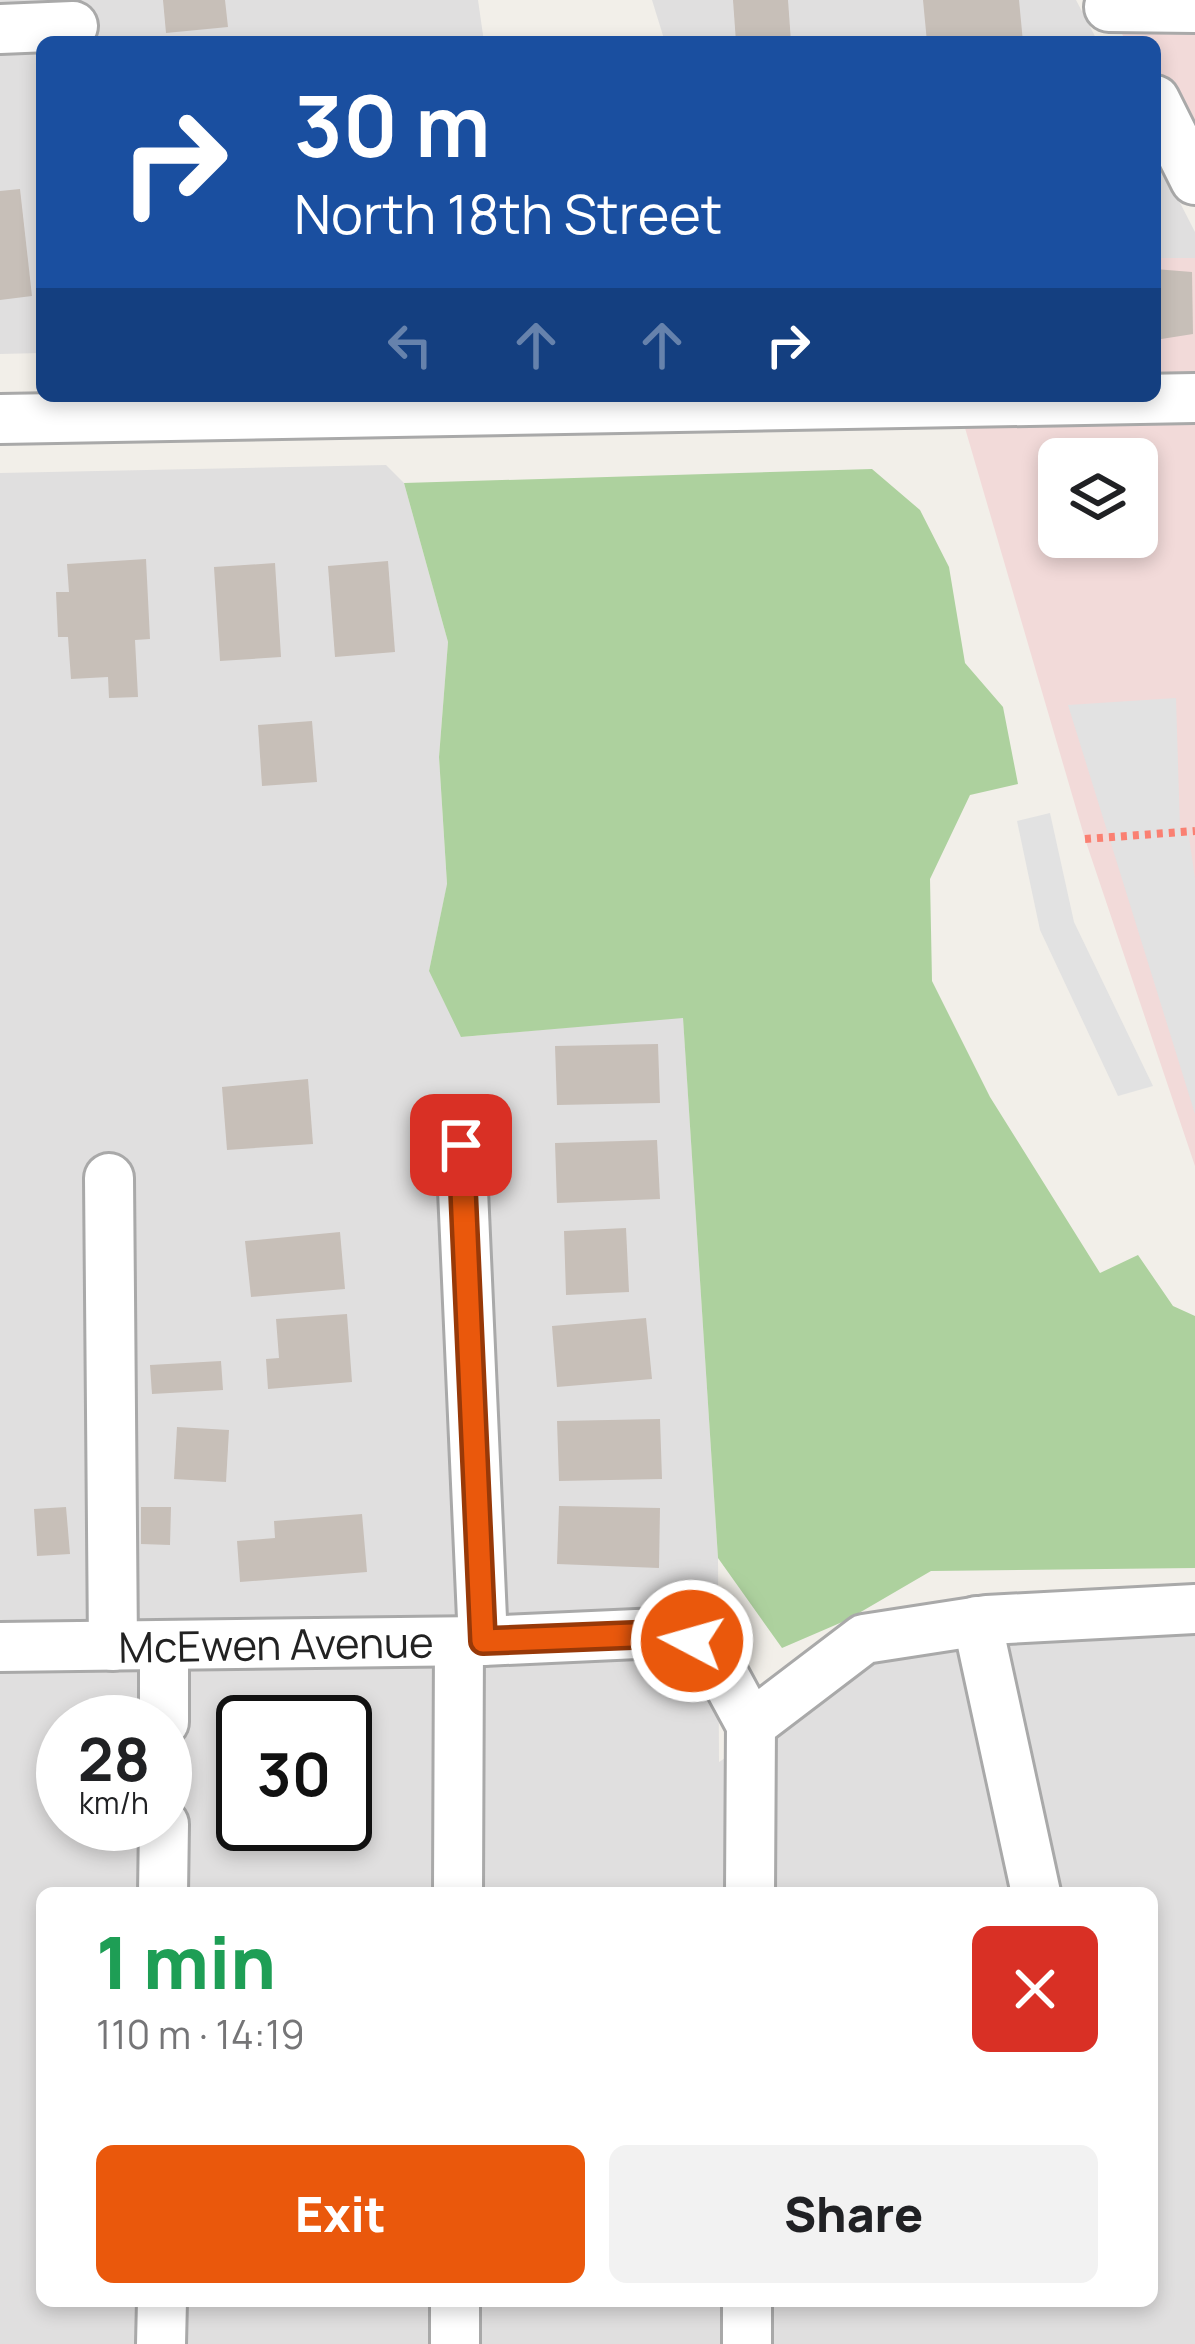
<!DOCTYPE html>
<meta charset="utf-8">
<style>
:root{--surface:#fff;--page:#f2f2f2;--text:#202124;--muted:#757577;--accent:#ea580c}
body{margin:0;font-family:Manrope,sans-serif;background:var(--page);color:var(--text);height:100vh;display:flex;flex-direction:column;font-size:45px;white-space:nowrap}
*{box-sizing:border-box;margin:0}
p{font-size:39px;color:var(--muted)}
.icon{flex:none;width:66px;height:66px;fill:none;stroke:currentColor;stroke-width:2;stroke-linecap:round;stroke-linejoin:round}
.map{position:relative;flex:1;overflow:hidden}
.side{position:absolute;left:36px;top:1887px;width:1122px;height:420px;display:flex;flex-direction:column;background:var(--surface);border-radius:18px;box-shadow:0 6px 18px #0003}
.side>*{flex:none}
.top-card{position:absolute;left:36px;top:36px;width:1125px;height:366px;border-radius:18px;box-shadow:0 6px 18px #0003;background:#1a4fa0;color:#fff;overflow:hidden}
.tools{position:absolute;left:1038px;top:438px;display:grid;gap:24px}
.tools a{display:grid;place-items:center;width:120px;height:120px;border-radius:18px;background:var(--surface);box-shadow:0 6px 18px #0003;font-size:60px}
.speed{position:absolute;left:36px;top:1695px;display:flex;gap:24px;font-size:60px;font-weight:700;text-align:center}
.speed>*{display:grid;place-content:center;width:156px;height:156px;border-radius:50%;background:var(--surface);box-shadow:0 6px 18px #0003;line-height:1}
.speed small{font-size:30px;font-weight:400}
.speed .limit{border:6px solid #111;border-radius:18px;background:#fff;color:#111}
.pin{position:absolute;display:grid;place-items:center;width:102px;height:102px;color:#fff;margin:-51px;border-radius:24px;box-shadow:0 6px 18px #0006}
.me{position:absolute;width:132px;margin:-66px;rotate:276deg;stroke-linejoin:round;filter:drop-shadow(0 0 9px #0008)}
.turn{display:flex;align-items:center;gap:42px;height:252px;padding:0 60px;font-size:54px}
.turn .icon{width:156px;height:156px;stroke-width:2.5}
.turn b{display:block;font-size:84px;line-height:102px}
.lanes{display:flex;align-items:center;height:114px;padding:0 60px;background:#0003;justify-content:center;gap:60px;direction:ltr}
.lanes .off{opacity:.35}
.round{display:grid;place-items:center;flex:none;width:126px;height:126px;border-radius:18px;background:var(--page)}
.head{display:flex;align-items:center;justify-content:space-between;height:204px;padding:0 60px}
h1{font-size:72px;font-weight:800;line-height:90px;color:#1e9e55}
.cta{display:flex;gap:24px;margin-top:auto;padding:24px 60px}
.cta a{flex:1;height:138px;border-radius:18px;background:var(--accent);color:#fff;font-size:48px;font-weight:800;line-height:138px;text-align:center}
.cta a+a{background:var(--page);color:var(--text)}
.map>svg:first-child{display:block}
.residential{fill:#e0dfdf;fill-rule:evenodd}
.commercial{fill:#f2dad9;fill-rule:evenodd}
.forest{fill:#add19e}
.parking{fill:#e2e2e2}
.building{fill:#c7bfb8}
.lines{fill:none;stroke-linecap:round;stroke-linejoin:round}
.minor-casing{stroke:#a9a9a9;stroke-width:54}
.path{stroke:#fa8072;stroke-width:8;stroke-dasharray:6 6;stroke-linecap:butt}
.minor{stroke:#fff;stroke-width:48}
.route-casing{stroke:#983908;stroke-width:30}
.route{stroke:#ea580c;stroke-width:21}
.labels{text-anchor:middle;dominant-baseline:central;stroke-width:12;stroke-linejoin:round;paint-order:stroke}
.street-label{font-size:42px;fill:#222;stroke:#fff}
</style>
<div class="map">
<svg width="1195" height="2344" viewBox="0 0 1195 2344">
<rect width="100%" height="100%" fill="#f2efe9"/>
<!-- residential -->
<g class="residential">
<path d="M0,0H478L484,42H42V353L0,354Z"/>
<path d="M652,0H1076L1098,42H665Z"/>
<path d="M1155,154L1195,232V258H1155Z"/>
<path d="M386,465L404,483L448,642L439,757L447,885L429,971L462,1037L683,1017L718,1558L719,1762L870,1662L1156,1622L1195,1623V2344H0V473ZM63,1722H165V1824H63ZM243,1722H345V1824H243ZM42,1893H1152V2301H42Z"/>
</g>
<!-- commercial -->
<g class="commercial">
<path d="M1109,7L1195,8V180L1155,100V42H1126Z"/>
<path d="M1155,258H1195V1166L1085,839L958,404L1155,396ZM1059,459H1137V537H1059Z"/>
</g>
<!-- forest -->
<path class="forest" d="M872,469L920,510L949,567L965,663L1003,707L1018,784L970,795L930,879L932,981L990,1097L1100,1273L1138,1255L1173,1306L1195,1316V1568L931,1571L847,1620L782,1648L718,1558L683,1018L461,1037L429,971L447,884L439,757L448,642L404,483Z"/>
<!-- parking -->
<g class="parking">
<path d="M1176,698L1180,828L1188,830L1195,879V1114L1068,705Z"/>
<path d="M1050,813L1074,922L1153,1086L1118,1096L1040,930L1017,821Z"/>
</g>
<!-- building -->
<g class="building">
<path d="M163,0H225L228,27L166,33Z"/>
<path d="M733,0H788L791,42H736Z"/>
<path d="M923,0H1019L1023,42H927Z"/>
<path d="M20,189L32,296L0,300V191Z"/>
<path d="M1155,269L1192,272L1193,334L1155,340Z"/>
<path d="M146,559L150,639L135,640L138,697L109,698L108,677L71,679L68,637H58L56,592H69L67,564Z"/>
<path d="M388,561L395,652L335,657L328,566Z"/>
<path d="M275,563L281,657L220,661L214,567Z"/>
<path d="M312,721L317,782L262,786L258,725Z"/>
<path d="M658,1044L660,1103L557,1105L555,1046Z"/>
<path d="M308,1079L313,1144L227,1150L222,1087Z"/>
<path d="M657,1140L660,1199L557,1203L555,1143Z"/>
<path d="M626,1228L629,1292L566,1295L564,1231Z"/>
<path d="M340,1232L345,1289L251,1297L245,1241Z"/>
<path d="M347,1314L352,1382L268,1389L266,1359L279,1358L276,1319Z"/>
<path d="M646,1318L652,1379L557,1387L552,1326Z"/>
<path d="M221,1361L223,1390L152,1394L150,1365Z"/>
<path d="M660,1419L662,1479L559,1481L557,1421Z"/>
<path d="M177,1427L229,1430L226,1482L174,1479Z"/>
<path d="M559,1506L660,1508L659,1568L557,1564Z"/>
<path d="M66,1507L70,1554L37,1556L34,1509Z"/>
<path d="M141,1507H171L170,1545L141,1544Z"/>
<path d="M362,1514L367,1572L240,1582L237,1541L275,1538L274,1521Z"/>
</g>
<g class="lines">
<defs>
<g id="minor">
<path d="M1109,7L1195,8"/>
<path d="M0,29L73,26"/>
<path d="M1155,100L1195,180"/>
<path d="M0,419L1195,398"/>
<path d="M461,1145L483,1641"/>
<path d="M109,1178L113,1646"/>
<path d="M977,1621L1036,1893"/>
<path d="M0,1647L483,1641L659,1633L692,1641L720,1668L751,1725L864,1639L987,1620L1195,1609"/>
<path d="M164,1722V1645"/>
<path d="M163,1893L164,1824"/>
<path d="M458,1893L459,1642"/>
<path d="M750,1893L751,1725"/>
<path d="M161,2344L162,2301"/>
<path d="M455,2344V2301"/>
<path d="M747,2344V2301"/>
</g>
</defs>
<!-- minor casing -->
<use href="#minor" class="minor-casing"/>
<!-- path -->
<path class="path" d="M1085,839L1195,831"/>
<!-- minor -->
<use href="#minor" class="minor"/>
</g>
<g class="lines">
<defs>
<path id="route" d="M461,1145L483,1641L658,1634L692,1641"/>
</defs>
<!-- route casing -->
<use href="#route" class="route-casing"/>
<!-- route -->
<use href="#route" class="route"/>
</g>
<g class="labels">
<!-- street labels -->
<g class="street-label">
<text transform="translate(276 1644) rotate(-1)">McEwen Avenue</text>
</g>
</g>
</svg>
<div class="tools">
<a><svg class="icon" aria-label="layers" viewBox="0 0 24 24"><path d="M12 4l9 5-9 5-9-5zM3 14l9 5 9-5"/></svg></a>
</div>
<div class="speed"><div>28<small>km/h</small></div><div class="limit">30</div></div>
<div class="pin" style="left:461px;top:1145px;background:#d93025"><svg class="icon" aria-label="arrive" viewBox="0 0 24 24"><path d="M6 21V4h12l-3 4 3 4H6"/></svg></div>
<svg class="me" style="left:692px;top:1641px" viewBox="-20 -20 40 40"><circle r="17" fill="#ea580c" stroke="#fff" stroke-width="3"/><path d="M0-11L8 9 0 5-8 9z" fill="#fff"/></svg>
<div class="top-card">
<div class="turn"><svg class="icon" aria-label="right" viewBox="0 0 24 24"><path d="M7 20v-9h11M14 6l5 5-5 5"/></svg><div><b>30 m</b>North 18th Street</div></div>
<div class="lanes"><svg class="icon off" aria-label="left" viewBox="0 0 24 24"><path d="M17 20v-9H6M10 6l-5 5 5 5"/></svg><svg class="icon off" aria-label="ahead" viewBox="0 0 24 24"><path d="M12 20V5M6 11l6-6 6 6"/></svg><svg class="icon off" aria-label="ahead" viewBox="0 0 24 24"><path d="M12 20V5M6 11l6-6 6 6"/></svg><svg class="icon" aria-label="right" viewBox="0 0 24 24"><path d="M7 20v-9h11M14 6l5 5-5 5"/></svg></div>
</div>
<section class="side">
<div class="head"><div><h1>1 min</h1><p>110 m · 14:19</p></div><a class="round" style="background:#d93025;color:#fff"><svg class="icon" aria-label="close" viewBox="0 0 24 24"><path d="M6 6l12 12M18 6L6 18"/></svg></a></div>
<div class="cta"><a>Exit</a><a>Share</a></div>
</section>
</div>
